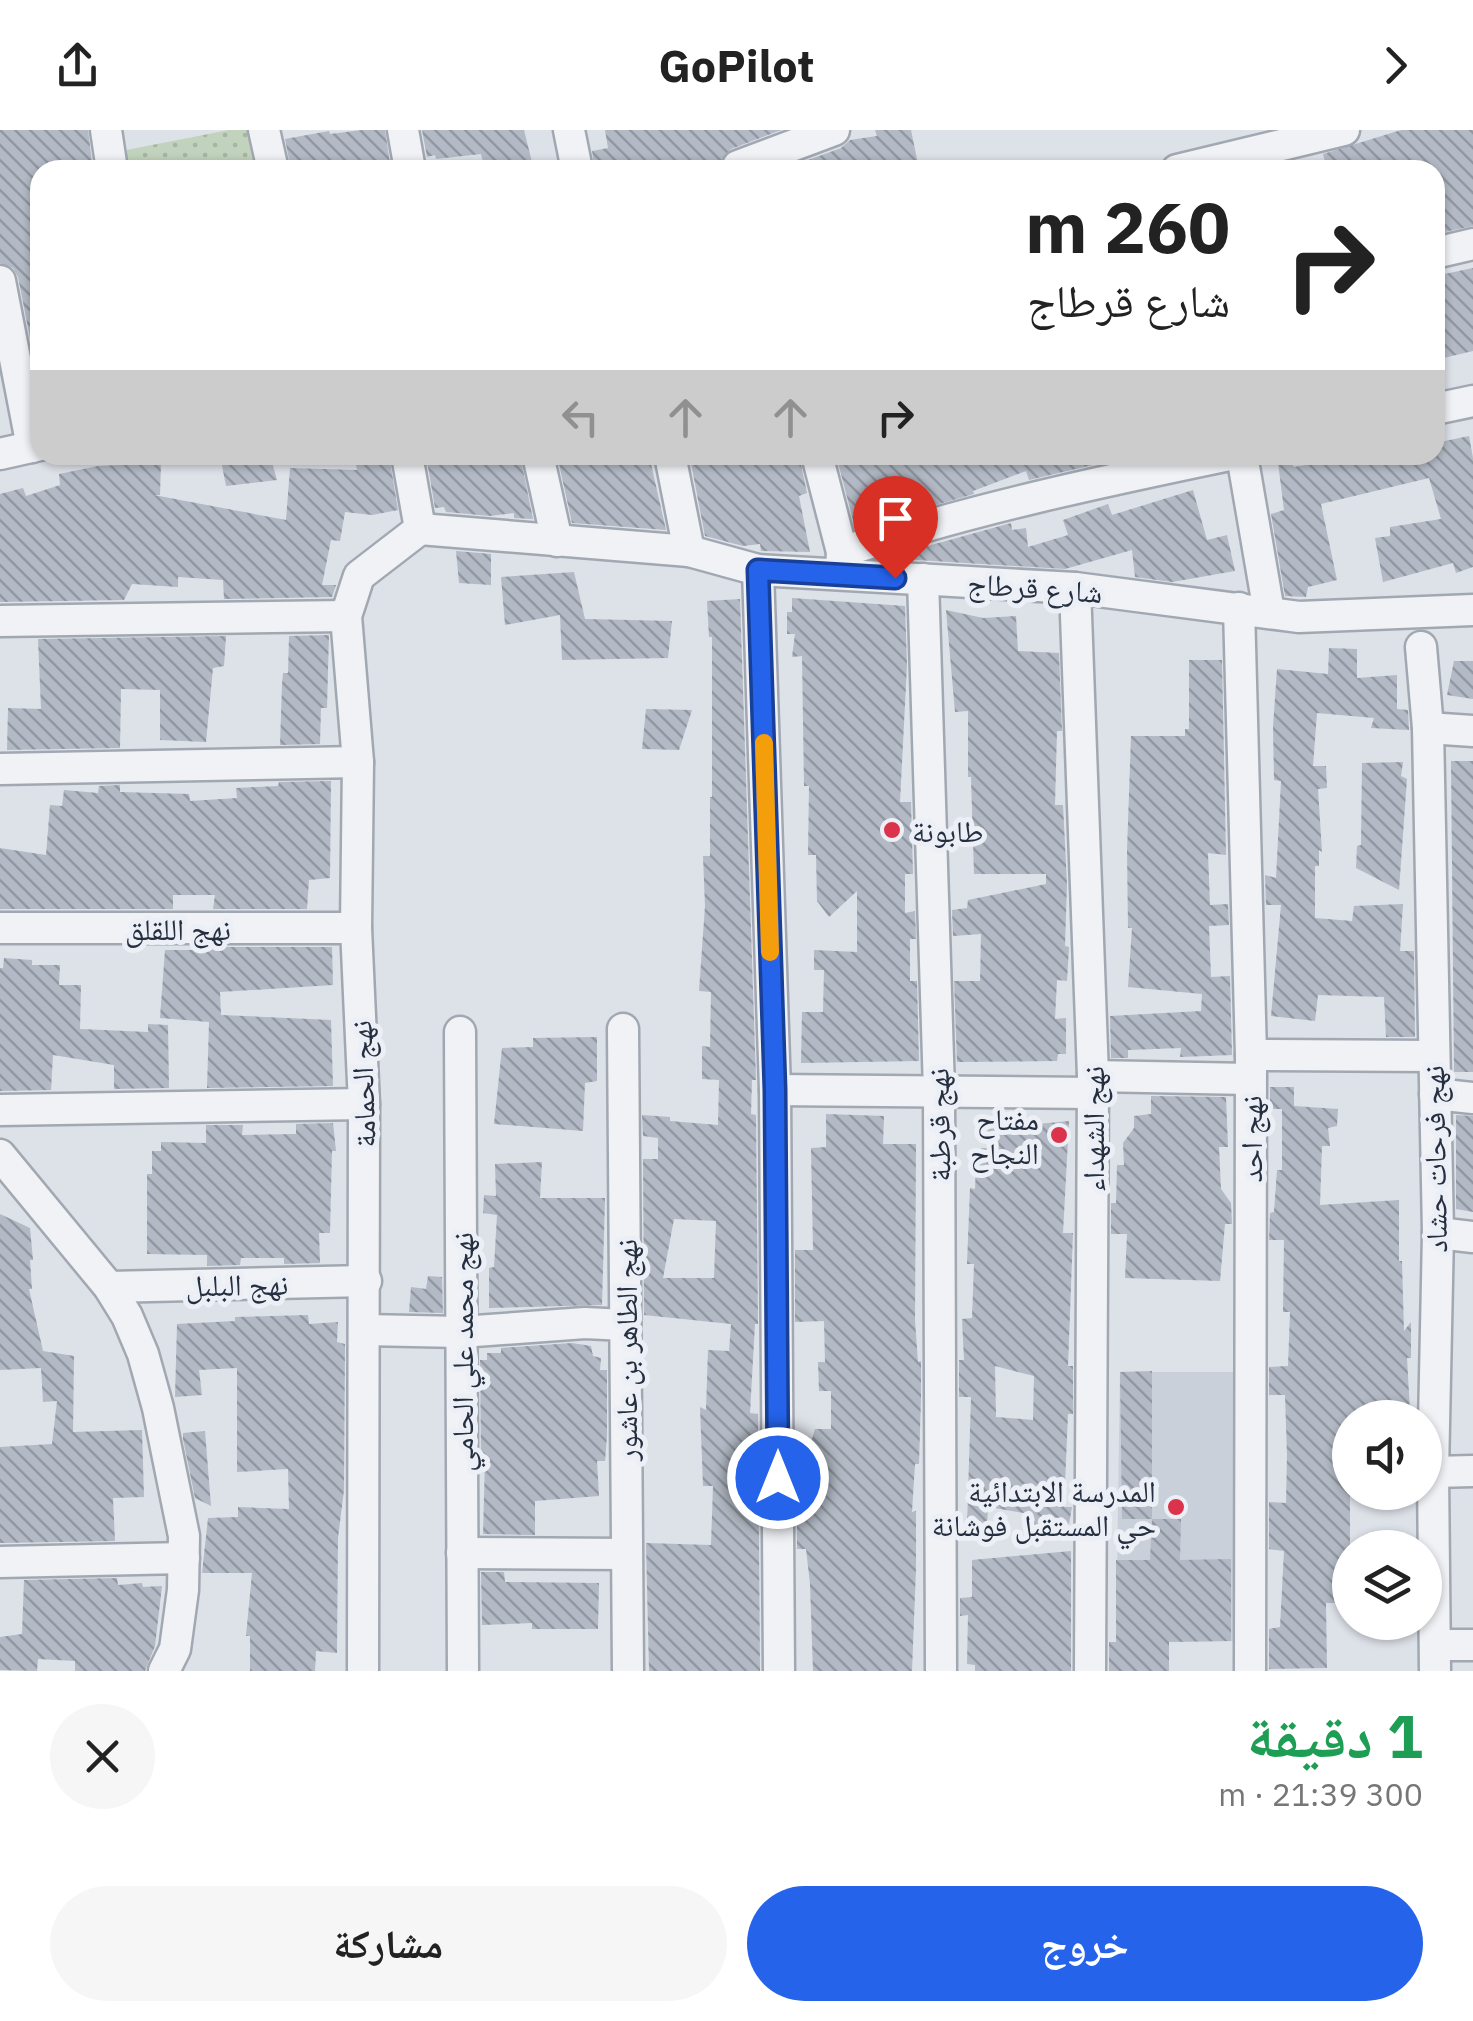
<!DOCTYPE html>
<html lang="ar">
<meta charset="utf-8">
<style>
:root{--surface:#fff;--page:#f6f6f6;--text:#222;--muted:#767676;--accent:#2563eb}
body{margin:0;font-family:"IBM Plex Sans","Noto Naskh Arabic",sans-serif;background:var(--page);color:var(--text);direction:rtl;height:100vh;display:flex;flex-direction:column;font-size:38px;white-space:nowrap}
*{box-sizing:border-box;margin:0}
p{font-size:32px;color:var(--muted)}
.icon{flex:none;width:55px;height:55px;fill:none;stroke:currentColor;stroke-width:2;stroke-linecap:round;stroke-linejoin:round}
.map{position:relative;height:1541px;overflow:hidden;direction:ltr}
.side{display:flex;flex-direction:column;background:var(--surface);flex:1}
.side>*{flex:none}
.guide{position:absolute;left:30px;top:30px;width:1415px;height:305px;border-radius:30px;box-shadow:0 2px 8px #0004;direction:rtl;background:#fff;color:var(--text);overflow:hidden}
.fabs{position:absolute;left:1332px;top:1270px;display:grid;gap:20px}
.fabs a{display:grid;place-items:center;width:110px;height:110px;border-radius:50%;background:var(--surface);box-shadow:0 2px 8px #0004;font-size:50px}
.pin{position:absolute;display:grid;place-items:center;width:85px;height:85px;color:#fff;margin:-102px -42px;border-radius:50% 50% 50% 0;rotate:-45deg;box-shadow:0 0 10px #0007}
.pin .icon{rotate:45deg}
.me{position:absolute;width:110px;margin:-55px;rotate:0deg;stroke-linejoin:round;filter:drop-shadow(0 0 8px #0008)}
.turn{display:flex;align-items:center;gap:35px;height:210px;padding:0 50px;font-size:45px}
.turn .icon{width:130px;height:130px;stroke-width:2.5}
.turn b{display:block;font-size:70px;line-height:85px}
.lanes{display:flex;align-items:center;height:95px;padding:0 50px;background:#0003;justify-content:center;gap:50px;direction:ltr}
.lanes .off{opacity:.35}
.round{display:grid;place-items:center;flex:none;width:105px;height:105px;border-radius:52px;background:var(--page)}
.summary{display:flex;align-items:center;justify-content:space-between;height:170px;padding:0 50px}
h1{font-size:60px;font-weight:800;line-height:75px;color:#1e9e55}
.primary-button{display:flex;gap:20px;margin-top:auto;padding:20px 50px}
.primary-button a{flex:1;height:115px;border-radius:60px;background:var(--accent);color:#fff;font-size:40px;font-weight:800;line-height:115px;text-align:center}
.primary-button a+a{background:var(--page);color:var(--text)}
header{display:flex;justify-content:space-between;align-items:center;height:130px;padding:0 50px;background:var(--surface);font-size:45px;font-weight:800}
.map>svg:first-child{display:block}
.built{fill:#cad0da}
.green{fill:url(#green-dots)}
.building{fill:url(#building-back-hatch);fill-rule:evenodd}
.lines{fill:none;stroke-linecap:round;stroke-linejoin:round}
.minor-casing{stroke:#a2a8b2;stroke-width:35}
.minor{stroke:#f0f2f6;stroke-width:30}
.route-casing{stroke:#184099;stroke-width:25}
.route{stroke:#2563eb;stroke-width:18}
.slow{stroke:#f59e0b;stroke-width:18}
.poi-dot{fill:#db334c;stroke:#ecf0f6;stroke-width:4}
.labels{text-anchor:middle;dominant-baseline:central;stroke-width:10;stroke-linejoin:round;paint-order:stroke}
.street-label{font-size:30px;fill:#252f40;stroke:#ecf0f6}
.poi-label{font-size:30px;fill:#252f40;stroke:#ecf0f6;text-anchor:end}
</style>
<header><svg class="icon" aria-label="forward" viewBox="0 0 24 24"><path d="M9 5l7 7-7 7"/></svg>GoPilot<svg class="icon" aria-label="share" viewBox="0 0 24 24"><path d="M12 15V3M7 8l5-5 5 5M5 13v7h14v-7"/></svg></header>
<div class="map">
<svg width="1473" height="1541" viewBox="0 0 1473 1541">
<defs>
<pattern id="green-dots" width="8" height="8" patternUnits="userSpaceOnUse" patternTransform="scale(2.5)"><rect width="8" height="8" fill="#c2d3bd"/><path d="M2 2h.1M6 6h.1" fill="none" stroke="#a7b5a4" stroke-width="1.8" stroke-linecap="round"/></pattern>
<pattern id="building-back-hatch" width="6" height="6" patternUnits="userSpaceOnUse" patternTransform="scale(2.5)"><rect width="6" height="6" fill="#b3bac5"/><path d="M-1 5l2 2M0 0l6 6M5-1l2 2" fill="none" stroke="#9198a1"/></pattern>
</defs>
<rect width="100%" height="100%" fill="#dde1e8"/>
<!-- built -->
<path class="built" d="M1120,1242H1233L1235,1511L1116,1512Z"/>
<!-- green -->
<path class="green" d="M229,0H251L258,40H125L121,21Z"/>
<!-- building -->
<g class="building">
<path d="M0,0H88L93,40H40V259L18,147L13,138L0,133Z"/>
<path d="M362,0H385L391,40H291L285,9L329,1L330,4Z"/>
<path d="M422,0H524L534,40H485L481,24L436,29L435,25L427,27Z"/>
<path d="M605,0H781L731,19L719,33L720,40H595L592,21L608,18Z"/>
<path d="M875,0H911L918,34L898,40H781L841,18L850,10L877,6Z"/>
<path d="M1401,0H1473V96L1435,104V40H1327L1323,24Z"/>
<path d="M1473,138V221L1435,230V146Z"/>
<path d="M1469,306L1473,328V437L1456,443L1453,433L1383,452L1375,408L1390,406V397L1441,389L1429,348L1321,374L1337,450L1308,457L1306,467L1285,466L1271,384L1284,380L1277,325H1287L1294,337L1340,329L1339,325H1435V313Z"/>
<path d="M220,325H270L277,350L226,356Z"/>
<path d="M354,325H389L398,380L372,385L345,382L340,411L331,410L322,455H336L332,467L224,469L223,450L178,447V457L132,454L124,470L0,472V364L23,358L26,366L60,355L59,344L98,336L161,333L160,365H154L286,390L290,338L357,340Z"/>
<path d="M426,325H520L533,389L514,388V383L490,386L446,382L444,377L435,378Z"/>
<path d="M557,325H649L666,400L572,393Z"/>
<path d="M695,325H799L807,363L799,366L810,422L761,421L760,414L743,416L705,406L690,328Z"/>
<path d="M836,325H1109L1110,331L1029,350L1026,341L973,361L974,364L855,398Z"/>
<path d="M1193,360L1207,410L1227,405L1235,441L1172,452L1135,447L1132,420L1065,439L884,428L1011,393L1012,400L1026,398L1028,417L1068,405L1063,390L1108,374L1112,385Z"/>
<path d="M456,421L491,424V455L459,453Z"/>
<path d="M574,442L585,489L672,491L668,528L562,530L560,485L505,495L501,447Z"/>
<path d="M792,468L905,476L907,535L900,672H911L913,744H905V783L915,781L916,809H910V851H917L919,931L801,933L802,882H823L824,840H814V820L857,822V761L829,787L817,771L816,725H808L809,656H804L802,526L792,527L795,504H787V482H792Z"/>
<path d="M740,469L756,950H752L751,984L756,985L758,1194H755L750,1283L758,1284L760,1541H649L646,1413L711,1415L713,1356H703L700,1277L706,1280L708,1220L729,1221L731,1194L644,1185L643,1029H658V1008L643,1006L642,985L670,987V991L718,995L719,950L702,949V916L710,917L711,862L699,861L705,776L703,726H710V667H712V507H709L707,471ZM674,1089L716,1091L714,1148H663Z"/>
<path d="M946,480L983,488L1016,486L1018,521L1059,523L1062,601H1057L1055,675H1063L1067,754L1065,816L1069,817L1067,851L1057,850L1055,889L1066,888V924H1058L1057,931L957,932L954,851H980L981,804L953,806L952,780L967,778L968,770L1046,754V744H974L971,647H968V581L955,582Z"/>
<path d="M329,505L327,578H321L320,614L280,615L282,555L283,543H288L289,506Z"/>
<path d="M226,506L224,536L213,538L206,612L160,610V560L121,559L120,618L7,620L8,578L41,579L38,509Z"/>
<path d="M1329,518L1357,519V548L1397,545V579L1408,580L1409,600L1371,598L1374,588L1317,583L1313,636H1326L1327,658L1318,659L1322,722L1319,720V736H1315V788L1352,791L1354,776L1403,774L1400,821H1414L1415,907H1386L1384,867L1318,865L1315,891L1271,886L1281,775H1266L1265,745L1276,748L1281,651L1274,650L1273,597L1277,539L1328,544Z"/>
<path d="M1189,530H1222L1226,725L1208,723L1210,775L1228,774L1229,795L1209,796L1211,847L1230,846L1232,925L1180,927L1181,918L1128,920V928H1111L1110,886L1201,881L1202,864L1128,857L1132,798H1128L1127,721L1131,606H1185V599H1189Z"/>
<path d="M1454,531H1473V569L1447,565Z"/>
<path d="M646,579L692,580L679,620L642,619Z"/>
<path d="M1451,631H1473V942H1454Z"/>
<path d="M1403,632L1401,646L1407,649L1399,760L1356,738L1357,716L1361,715L1362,633Z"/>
<path d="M331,651L330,748L309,750L307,779H213L215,765H173V779H0V718L46,725L50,675L62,676L64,660L98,663L99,656L120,655V662L189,664L190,671L237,668L236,658L278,656L279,652Z"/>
<path d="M210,817H332L333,855L220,862L221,885L331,890L333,956L207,958L209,892L160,888L165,820H210Z"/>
<path d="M4,828L32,830V835H60L59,855H81L80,899L148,902V894L168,895L169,958L114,959V935L53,925L51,960L0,961V838H3Z"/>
<path d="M597,907V951L585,953L583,1001L494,994L502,918L533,917V908Z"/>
<path d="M1270,957H1294V976L1338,979L1337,996L1328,998L1330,1016H1322L1320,1075L1399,1070V1131H1402L1404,1201L1411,1192V1228H1407L1410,1281L1392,1283V1288H1350V1473H1326L1327,1538L1269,1539V1499L1280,1497L1284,1421L1269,1419V1372L1286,1373L1287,1325L1285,1265H1269V1237L1288,1236L1290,1182H1283L1284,1110H1269L1270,1083L1274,1082L1277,1040H1282V979H1270Z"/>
<path d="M1151,966L1226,967L1228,1017H1219L1221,1059L1231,1073L1232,1094H1225L1220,1151L1125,1148L1127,1104H1111V1073H1116L1117,1035H1124L1123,1013L1134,998V986L1151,984Z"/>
<path d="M826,984L884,986L883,1014H916L915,1191L918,1232L921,1231V1268L919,1334H915L912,1382L916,1381V1438L912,1541H813L810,1454L806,1419H797V1371H804L805,1332L815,1299H831V1261H819L818,1232H825L824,1191L795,1192V1120H813L811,1018L826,1017Z"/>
<path d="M1456,985L1473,986V1082L1456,1079Z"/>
<path d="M988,988H1018V996L1069,991L1063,1103H1073L1068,1236H1073V1284H1068L1064,1377H1072L1069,1394L1030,1395V1384L988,1377L987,1395L967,1396L971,1267H959V1230H964L962,1189L972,1188L974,1134H967L970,1058L975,1059L976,1033H981V1018H987ZM995,1236L1034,1246L1033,1290L996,1287Z"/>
<path d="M333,993L336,1021H332L330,1103H319L320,1133L284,1134V1128H241L240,1135L207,1136V1125L147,1124V1044H152V1021H161V1012L206,1013V995H243L242,1005L296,1004V994Z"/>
<path d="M542,1032L540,1068H605L602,1175L489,1178V1138L494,1137L497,1085L483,1083L484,1065L496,1066L495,1034Z"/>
<path d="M0,1084L30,1098L33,1130H30L32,1159H29L43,1221L74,1226L73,1302L142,1300L144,1367L113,1368L115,1411L0,1413V1317L52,1314L57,1271L43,1272L41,1238L0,1240Z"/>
<path d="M428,1146L442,1147L443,1183L409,1182L411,1157L426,1159Z"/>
<path d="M308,1185L309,1194L338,1192L337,1212L345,1214L344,1360L338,1408L337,1523L316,1521L315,1541H250V1506H246L252,1443H202L208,1388L238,1387V1377L289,1379L288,1339L237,1342V1238L199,1240L202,1265L175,1267L177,1194L235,1191V1187Z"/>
<path d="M572,1213L591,1216L593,1226L601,1228L600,1240H607V1306L605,1331H597L599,1366L535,1371V1405L483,1404L485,1329H481L480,1230H487V1223H501V1218Z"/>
<path d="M1152,1241V1389H1122L1120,1242Z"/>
<path d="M205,1301L211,1376L195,1368L183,1309V1303Z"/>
<path d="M1152,1389H1181L1180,1430L1231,1429V1511L1169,1512V1541H1109V1512H1116V1430H1150Z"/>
<path d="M1071,1421V1541H975V1535L967,1534L968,1485L960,1486V1468L972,1467V1430Z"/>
<path d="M481,1442H504L505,1452L599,1453L598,1499H532V1493L482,1495Z"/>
<path d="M117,1448L118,1455L142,1453L143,1457L162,1456L155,1516L145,1541H75V1531L38,1529L37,1541L0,1540V1507L22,1504L24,1450Z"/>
</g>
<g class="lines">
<defs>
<g id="minor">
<path d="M106,0L112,40"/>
<path d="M264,0L273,40"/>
<path d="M403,0L410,40"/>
<path d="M569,0L577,40"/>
<path d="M738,36L834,0"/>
<path d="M1177,40L1344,0"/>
<path d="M1435,123L1473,114"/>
<path d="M0,151L32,317"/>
<path d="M1435,279L1473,271"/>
<path d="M0,324L40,315"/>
<path d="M407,325L420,399"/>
<path d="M538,325L557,411"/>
<path d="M670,325L689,421"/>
<path d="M817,325L842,422L841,439"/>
<path d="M1242,325L1269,482"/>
<path d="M420,399L689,421L758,440L1075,458L1299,487L1473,480"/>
<path d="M842,422C968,380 1099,352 1229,325"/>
<path d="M758,440L775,960L779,1541"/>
<path d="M923,449L939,960L941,1541"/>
<path d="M1075,458L1093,946L1090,1541"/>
<path d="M1239,478L1251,925L1250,1541"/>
<path d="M0,491L346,486"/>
<path d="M1421,517L1428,598L1438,1103L1433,1342L1435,1541"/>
<path d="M1428,598L1473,601"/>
<path d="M0,639L358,632"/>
<path d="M0,798H356"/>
<path d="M623,899L628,1541"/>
<path d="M460,902L463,1541"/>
<path d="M1251,925L1432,926"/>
<path d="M1093,946L1250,949"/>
<path d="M775,960L1093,963"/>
<path d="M1435,964L1473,968"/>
<path d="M0,980L364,974"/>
<path d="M0,1025L109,1157L127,1186L143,1224L158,1278L184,1406L183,1460L175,1519L164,1541"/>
<path d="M1438,1103L1473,1107"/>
<path d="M109,1157L366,1151"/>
<path d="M365,1200L461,1202L585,1193L625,1195"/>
<path d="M1433,1342L1473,1341"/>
<path d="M462,1423L626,1424"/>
<path d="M0,1432L184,1428"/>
<path d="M1436,1515H1473"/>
<path d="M363,1541L364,974L356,798L358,632L346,486L359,446L420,399"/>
</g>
</defs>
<!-- minor casing -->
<use href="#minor" class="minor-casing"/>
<!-- minor -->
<use href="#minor" class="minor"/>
</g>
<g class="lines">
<defs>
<path id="route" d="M778,1348L775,960L758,440L895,448"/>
</defs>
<!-- route casing -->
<use href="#route" class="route-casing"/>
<!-- route -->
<use href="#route" class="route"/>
<!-- slow -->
<path class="slow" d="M764,613L770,822"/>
</g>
<!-- markers -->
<g class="poi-dot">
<circle cx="892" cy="700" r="10"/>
<circle cx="1059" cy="1005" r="10"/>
<circle cx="1176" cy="1377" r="10"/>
</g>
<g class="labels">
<!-- street labels -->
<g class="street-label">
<text transform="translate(1035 457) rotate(4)">شارع قرطاج</text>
<text x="178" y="798">نهج اللقلق</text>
<text transform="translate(362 954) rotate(-92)">نهج الحمامة</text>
<text transform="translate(938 995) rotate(-91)">نهج قرطبة</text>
<text transform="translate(1092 999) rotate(-90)">نهج الشهداء</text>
<text transform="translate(1250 1009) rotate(-90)">نهج احد</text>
<text transform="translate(1434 1029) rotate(-91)">نهج فرحات حشاد</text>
<text transform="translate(237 1154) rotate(-1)">نهج البلبل</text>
<text transform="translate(625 1220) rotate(-90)">نهج الطاهر بن عاشور</text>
<text transform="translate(461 1222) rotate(-90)">نهج محمد علي الحامي</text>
</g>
<!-- poi labels -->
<g class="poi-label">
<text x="912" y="700" text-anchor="start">طابونة</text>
<text x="1039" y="988">مفتاح<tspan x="1039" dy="34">النجاح</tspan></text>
<text x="1156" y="1360">المدرسة الابتدائية<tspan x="1156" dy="34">حي المستقبل فوشانة</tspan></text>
</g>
</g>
</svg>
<div class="fabs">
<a><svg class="icon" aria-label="sound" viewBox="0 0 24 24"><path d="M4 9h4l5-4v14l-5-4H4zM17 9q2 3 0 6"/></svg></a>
<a><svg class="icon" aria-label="layers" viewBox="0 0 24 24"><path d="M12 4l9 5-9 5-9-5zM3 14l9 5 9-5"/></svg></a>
</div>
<div class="pin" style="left:895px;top:448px;background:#d93025"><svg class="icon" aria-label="arrive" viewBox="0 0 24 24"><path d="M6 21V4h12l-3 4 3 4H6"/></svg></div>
<svg class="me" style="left:778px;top:1348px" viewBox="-20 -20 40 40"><circle r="17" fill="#2563eb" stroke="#fff" stroke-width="3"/><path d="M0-11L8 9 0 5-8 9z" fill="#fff"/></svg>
<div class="guide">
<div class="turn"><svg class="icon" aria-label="right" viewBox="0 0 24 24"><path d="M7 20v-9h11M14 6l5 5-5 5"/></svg><div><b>260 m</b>شارع قرطاج</div></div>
<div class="lanes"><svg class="icon off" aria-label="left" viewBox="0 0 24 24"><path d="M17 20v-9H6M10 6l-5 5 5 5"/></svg><svg class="icon off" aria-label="ahead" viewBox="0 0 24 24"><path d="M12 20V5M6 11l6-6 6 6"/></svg><svg class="icon off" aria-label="ahead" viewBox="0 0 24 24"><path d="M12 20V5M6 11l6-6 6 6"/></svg><svg class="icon" aria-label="right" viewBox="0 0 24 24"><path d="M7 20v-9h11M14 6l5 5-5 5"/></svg></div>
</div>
</div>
<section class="side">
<div class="summary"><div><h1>1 دقيقة</h1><p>300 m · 21:39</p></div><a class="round"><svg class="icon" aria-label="close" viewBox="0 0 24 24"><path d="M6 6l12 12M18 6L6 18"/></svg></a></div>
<div class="primary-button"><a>خروج</a><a>مشاركة</a></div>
</section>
